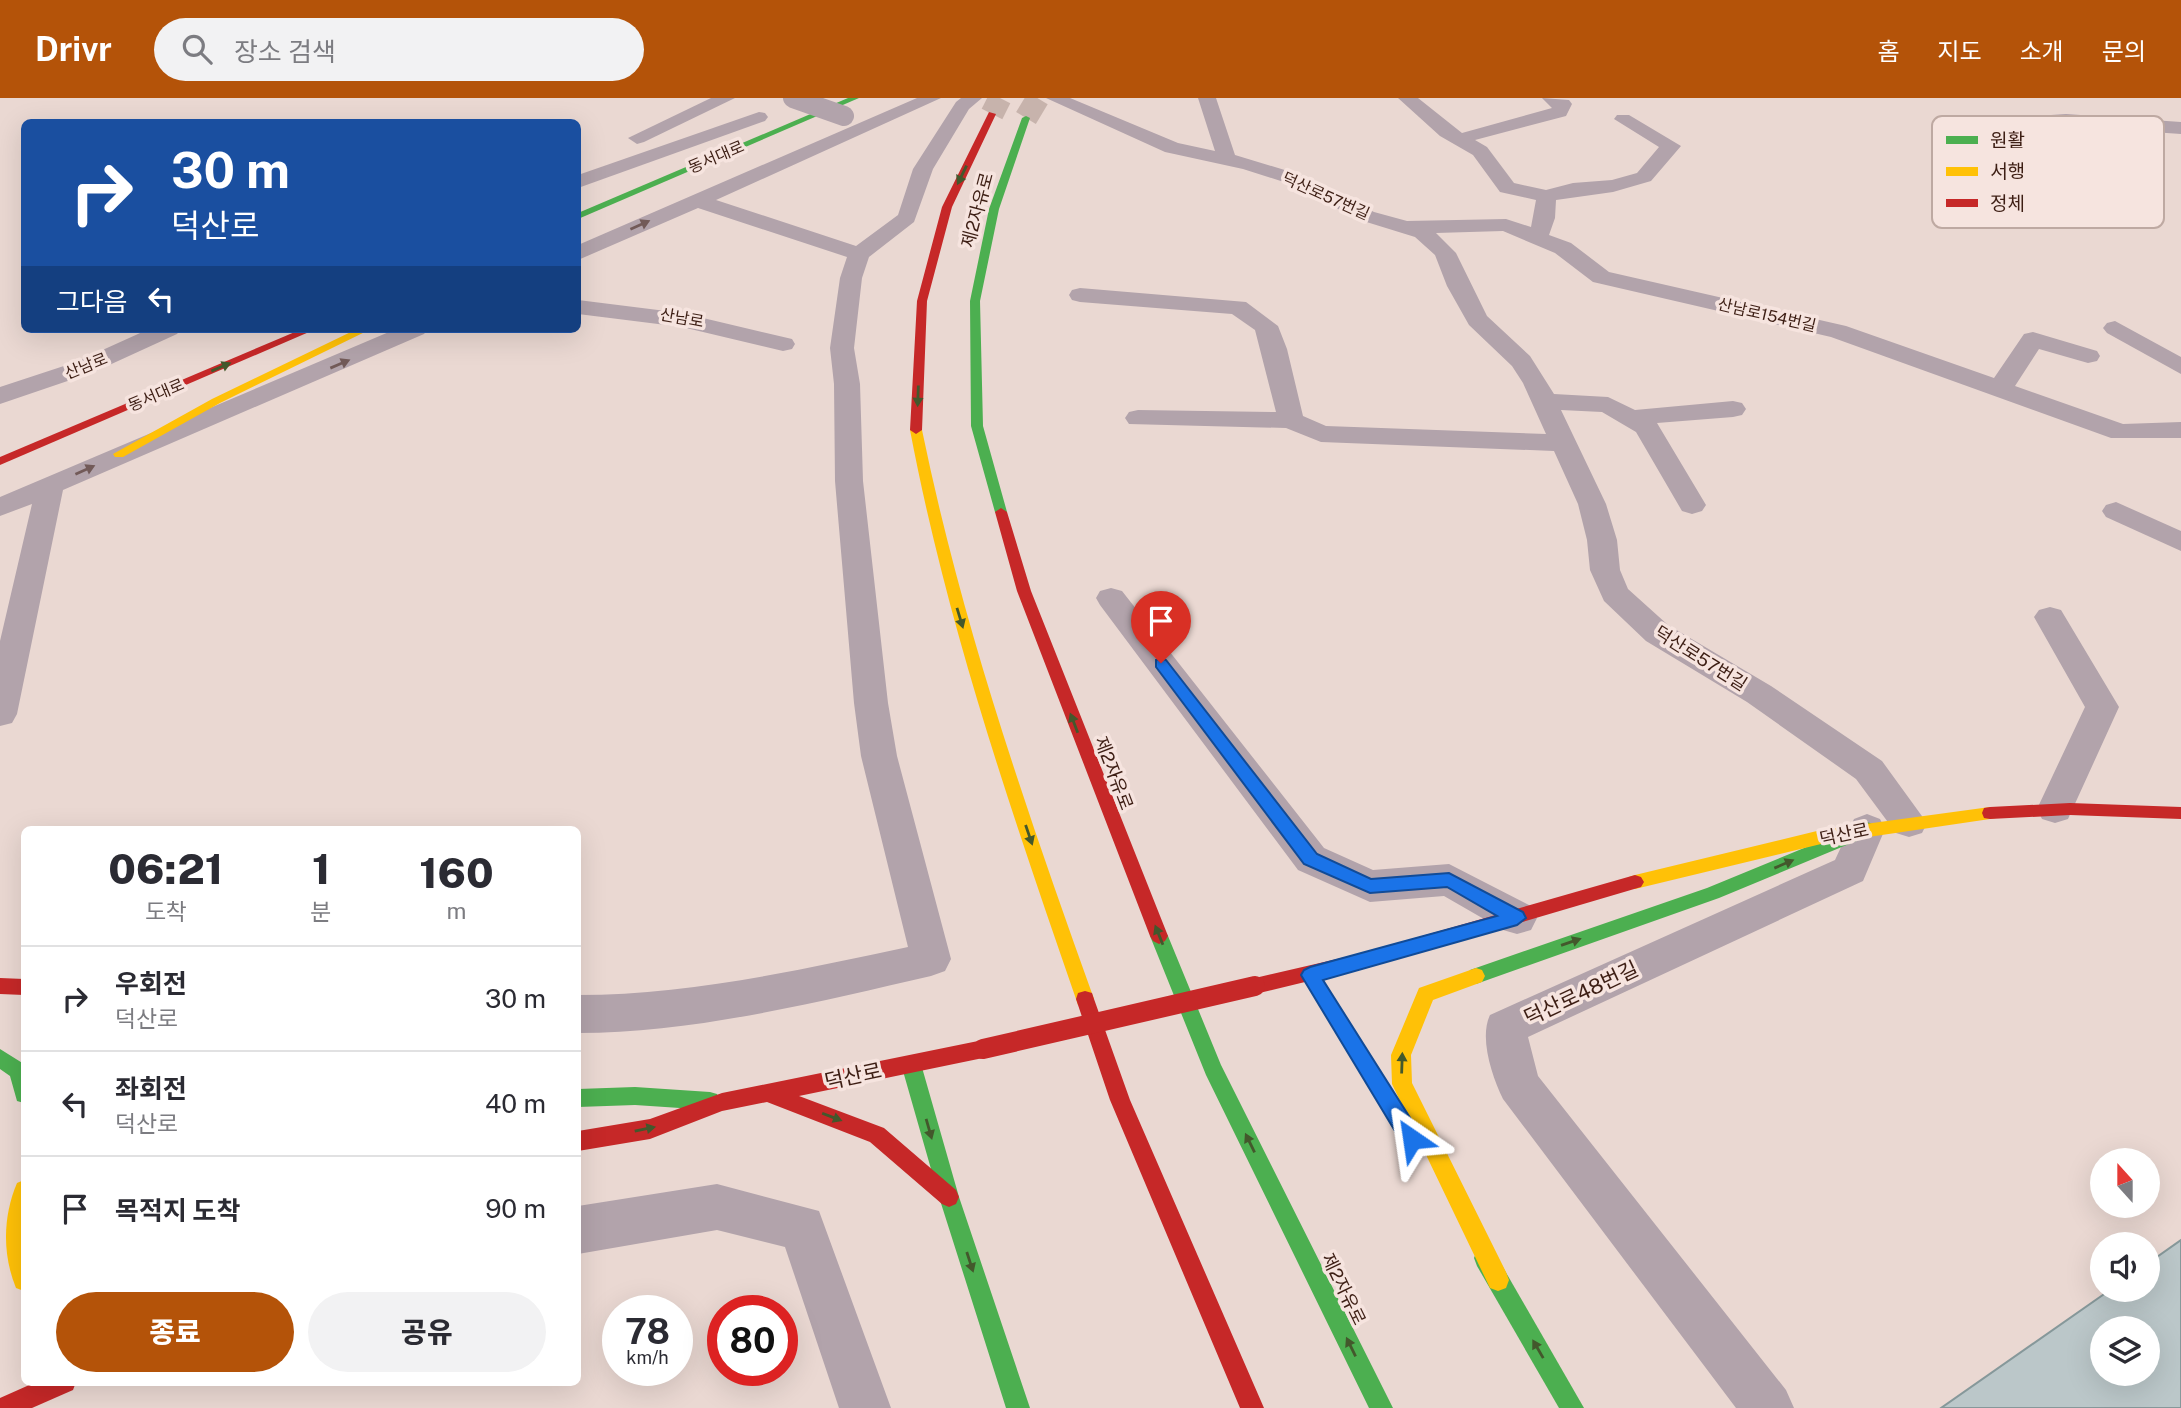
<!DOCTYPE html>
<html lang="ko">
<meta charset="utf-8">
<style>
:root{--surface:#fff;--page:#f2f2f3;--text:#2b2b33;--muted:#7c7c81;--line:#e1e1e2;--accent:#b45309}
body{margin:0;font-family:"Public Sans","Noto Sans KR",sans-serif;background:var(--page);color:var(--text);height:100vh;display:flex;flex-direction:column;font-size:26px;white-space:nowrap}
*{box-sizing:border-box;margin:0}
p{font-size:23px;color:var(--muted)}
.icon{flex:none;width:38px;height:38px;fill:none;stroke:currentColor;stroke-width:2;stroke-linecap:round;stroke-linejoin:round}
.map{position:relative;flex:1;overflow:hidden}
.details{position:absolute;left:21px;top:728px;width:560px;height:560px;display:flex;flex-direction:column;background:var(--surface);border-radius:10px;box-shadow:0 7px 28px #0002}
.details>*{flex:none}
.top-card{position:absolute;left:21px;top:21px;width:560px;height:214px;border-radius:10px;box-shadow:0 7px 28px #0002;background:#1a4fa0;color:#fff;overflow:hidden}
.needle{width:46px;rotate:339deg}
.controls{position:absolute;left:2090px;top:1050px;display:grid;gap:14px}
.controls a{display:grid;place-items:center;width:70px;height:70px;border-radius:50%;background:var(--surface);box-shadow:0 7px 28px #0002;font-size:35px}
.speed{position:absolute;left:602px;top:1197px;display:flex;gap:14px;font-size:35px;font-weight:700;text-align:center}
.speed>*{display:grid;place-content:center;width:91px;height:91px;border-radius:50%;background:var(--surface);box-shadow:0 7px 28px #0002;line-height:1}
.speed small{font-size:18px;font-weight:400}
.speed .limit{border:10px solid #d22;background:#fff;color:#111}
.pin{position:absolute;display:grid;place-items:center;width:60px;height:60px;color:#fff;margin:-72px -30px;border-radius:50% 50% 50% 0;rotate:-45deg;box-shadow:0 0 7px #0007}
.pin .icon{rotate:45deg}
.me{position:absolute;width:77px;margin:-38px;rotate:328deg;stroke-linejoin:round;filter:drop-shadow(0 0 5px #0008)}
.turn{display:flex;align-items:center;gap:24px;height:147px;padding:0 35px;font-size:32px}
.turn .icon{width:91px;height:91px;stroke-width:2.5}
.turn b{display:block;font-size:49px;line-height:60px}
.then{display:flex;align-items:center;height:66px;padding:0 35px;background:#0003;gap:14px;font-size:26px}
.eta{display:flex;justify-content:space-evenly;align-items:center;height:119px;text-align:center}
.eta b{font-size:42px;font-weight:800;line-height:49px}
.primary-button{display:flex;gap:14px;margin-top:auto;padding:14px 35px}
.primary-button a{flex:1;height:80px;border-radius:42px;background:var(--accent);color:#fff;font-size:28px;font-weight:800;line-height:80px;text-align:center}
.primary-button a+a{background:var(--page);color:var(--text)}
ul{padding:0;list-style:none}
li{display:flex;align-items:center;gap:21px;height:105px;padding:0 35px;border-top:2px solid var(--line)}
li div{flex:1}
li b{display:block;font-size:26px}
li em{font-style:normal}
header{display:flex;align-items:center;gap:42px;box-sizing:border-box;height:98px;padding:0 35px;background:var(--accent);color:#fff}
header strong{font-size:33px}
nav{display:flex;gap:38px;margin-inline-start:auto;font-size:24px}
.search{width:490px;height:63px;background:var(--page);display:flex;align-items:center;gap:18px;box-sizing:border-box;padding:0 24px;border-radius:38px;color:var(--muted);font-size:26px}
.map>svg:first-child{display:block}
.building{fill:#bbc7c9;stroke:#86989a;stroke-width:2;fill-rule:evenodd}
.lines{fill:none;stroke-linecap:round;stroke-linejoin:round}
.highway-tunnel{stroke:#c7b3ac;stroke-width:23;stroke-dasharray:23 11;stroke-linecap:butt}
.street{fill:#b2a3ab;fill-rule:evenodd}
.fast{fill:#4caf50;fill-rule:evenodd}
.slow{fill:#ffc107;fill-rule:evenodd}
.jam{fill:#c62828;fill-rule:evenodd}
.street-bridge{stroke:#b2a3ab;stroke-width:20}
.jam-bridge{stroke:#c62828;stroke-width:20}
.oneway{fill:#43582c}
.oneway2{fill:#725a58}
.route{fill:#1a73e8;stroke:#114b97;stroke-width:2}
.labels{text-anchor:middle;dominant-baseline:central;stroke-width:7;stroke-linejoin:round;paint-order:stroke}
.far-street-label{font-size:16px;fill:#3d1e14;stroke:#f6e4df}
.street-label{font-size:18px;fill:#3d1e14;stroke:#f6e4df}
.near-street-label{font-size:21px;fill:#3d1e14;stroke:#f6e4df}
.key{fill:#f6e4df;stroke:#bea9a2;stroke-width:2}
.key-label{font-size:19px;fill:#3d1e14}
</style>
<header>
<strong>Drivr</strong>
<div class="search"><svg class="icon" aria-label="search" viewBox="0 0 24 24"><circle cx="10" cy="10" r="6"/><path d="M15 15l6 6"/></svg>장소 검색</div>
<nav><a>홈</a><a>지도</a><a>소개</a><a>문의</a></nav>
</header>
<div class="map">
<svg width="2181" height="1310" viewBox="0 0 2181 1310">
<rect width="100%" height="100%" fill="#ead8d2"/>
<!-- building -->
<path class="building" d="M2181,1142V1310H1941L2110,1192H2147V1166ZM2102,1230H2147V1276H2102Z"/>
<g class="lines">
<!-- highway-tunnel -->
<g class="highway-tunnel">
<path d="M992,16L1000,0"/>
<path d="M1026,20L1038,0"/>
</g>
<!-- street -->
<g class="street">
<path d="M711,0H735L644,44L637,46L628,40Z"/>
<path d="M917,0H941L716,102L856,148L898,117L913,71L956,4L961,0H982L969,11L933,71L914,124L869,159L862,180L854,250L860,286L863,383L888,605L897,658L951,861L945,873L931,878C817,904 695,935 578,935V897C688,897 800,872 908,849L861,658L854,605L835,383L834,286L830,250L840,180L847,159L698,110L578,162V147Z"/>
<path d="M1046,0H1070L1178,45L1215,53L1198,0H1216L1235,57L1301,77L1374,114L1407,123L1506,121L1531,129L1536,102L1500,94L1473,57L1440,38L1398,0H1418L1462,35L1552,10L1542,0L1569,2L1572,6L1566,18L1475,42L1487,49L1514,85L1546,92L1573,85L1612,82L1637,75L1659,49L1614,21L1617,17H1629L1681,48L1651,83L1613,94L1556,102L1555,120L1549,137L1571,145L1609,174L1846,228L1994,280L2024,236L2033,234L2097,253L2100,258L2097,263L2088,265L2039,251L2015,288L2123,326L2181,324V340H2111L1831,239L1593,184L1555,155L1503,133L1436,135L1456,155L1487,218L1530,258L1554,296L1608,299L1635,312L1733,303L1742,305L1746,311L1742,317L1733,319L1657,325L1706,407L1702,413L1692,416L1682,413L1636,334L1602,314L1561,312L1606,406L1617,442L1620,472L1628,491L1668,527L1771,588L1882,663L1927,725L1922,735L1909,739L1896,735L1856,681L1747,604L1646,543L1604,503L1590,472L1587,442L1578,406L1554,353L1321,344L1286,330L1129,326L1125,320L1129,314L1138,312L1276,314L1255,232L1232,216L1080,204L1072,202L1069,197L1072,192L1080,190L1246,204L1278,228L1287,251L1303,318L1326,328L1546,336L1523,285L1512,268L1469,227L1447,188L1435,157L1415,139L1360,122L1287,85L1243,71L1165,54Z"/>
<path d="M759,14L765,15L768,19L765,23L578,90V77Z"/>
<path d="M2066,16L2181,24V36L2066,28L2036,30L2027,24L2036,18Z"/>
<path d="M578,202L682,215L792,241L795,246L792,251L783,253L682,229L578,216Z"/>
<path d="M2115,223L2181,259V276L2107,235L2103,230L2107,225Z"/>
<path d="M149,231H181L177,236L94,274L0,306V289L76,264Z"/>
<path d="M396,231H428L424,236L63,392L17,616L12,625L0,628V543L32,406L0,418V399Z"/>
<path d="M2116,404L2181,433V453L2106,419L2102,413L2106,407Z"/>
<path d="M1111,490L1122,493L1324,750L1373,772L1449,766L1531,808L1537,820L1531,832L1517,836L1503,832L1444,798L1370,804L1298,772L1100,507L1096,500L1100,493Z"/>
<path d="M2050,509L2061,512L2119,609L2068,721L2055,725L2042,721L2037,711L2085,609L2034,519L2039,512Z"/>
<path d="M1867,716L1880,721L1885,731L1863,783L1528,939L1538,978L1786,1292L1794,1310H1736L1503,1001C1492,978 1479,940 1490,917L1835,762L1854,721Z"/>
<path d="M717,1086L819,1113L891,1310H839L785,1149L717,1132L578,1156V1108Z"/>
</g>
<!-- fast -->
<g class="fast">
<path d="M848,0H859L578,121V115Z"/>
<path d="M1026,18L1030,20L999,111L980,203L983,328L1007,414L1001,418L995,414L971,328L970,203L989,111L1022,20Z"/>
<path d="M1867,724L1873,726L1875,731L1873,736L1719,800L1476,886L1470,884L1467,878L1470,872L1707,790Z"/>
<path d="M1159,830L1165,833L1168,838L1221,967L1393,1310H1369L1206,977L1150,838L1153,833Z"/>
<path d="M0,951L24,966V1005L17,1003L10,978L0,971Z"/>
<path d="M911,957L918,960L921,966L959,1099L1030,1310H1006L939,1099L901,966L904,960Z"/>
<path d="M635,989L710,994L717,996L720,1003L717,1010L710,1012L635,1007L578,1009V991Z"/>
<path d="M1485,1149L1493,1152L1584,1310H1559L1477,1168L1474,1160L1477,1152Z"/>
</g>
<!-- slow -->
<g class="slow">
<path d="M357,231H371L220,305L123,359H115L113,356L212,301Z"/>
<path d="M916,328L922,332C962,527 1027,714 1094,901L1092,907L1085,909L1078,907L1076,901C1011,713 947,527 910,332Z"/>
<path d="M1990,709L1996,710L1998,715L1996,720L1990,721L1821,746L1635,791L1629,789L1626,784L1629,779L1635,777L1821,732Z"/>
<path d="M1476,870L1482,872L1485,878L1482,884L1433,902L1411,957L1412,985L1506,1174L1509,1182L1506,1190L1498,1193L1490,1190L1392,986L1391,957L1419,890Z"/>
<path d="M24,1082V1193L16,1190C2,1156 3,1118 17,1085Z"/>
</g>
<!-- jam -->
<g class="jam">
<path d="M989,14L996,16L952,109L927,203L922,332L916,336L910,332L917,203L942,109Z"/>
<path d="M302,231H316L0,367V359Z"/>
<path d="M1001,410L1007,414L1031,493L1168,838L1165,843L1159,846L1153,843L1150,838L1017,493L995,414Z"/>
<path d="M2070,705L2181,709V721L2070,717L1990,721L1984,720L1982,715L1984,710L1990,709Z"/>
<path d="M1635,777L1641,779L1644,784L1641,789L1363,871L1322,880L1409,1019L1412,1026L1409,1033L1402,1036L1395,1033L1305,884L1255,896L1248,894L1246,888L1248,882L1255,880L1363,855Z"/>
<path d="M0,880L24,881V897L0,896Z"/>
<path d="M1085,893L1092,895L1094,901L1130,1002L1264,1310H1240L1110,1002L1076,901L1078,895Z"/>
<path d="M983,942L990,945L993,951L990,957L983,960L799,998L884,1030L956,1092L959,1099L956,1106L949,1109L942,1106L870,1044L767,1004L722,1013L650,1041L578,1053V1033L650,1021L722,995Z"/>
<path d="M36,1284H76L73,1292L32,1310H0V1300Z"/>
</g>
<!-- street-bridge -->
<path class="street-bridge" d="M793,0L844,18"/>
<!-- jam-bridge -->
<path class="jam-bridge" d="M983,951L1255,888"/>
</g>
<!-- one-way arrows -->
<defs><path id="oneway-solid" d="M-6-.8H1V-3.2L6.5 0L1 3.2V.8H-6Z" transform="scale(1.75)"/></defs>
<g class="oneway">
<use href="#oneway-solid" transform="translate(962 77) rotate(116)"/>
<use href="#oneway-solid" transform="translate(221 269) rotate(-23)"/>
<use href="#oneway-solid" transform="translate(918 298) rotate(92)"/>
<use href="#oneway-solid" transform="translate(960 520) rotate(73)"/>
<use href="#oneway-solid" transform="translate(1074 625) rotate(-111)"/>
<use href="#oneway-solid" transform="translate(1029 737) rotate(71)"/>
<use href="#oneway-solid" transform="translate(1784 766) rotate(-23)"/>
<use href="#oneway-solid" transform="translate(1159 837) rotate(-112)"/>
<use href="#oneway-solid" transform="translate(1571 844) rotate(-19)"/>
<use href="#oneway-solid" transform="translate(1402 965) rotate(-88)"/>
<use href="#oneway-solid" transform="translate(832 1019) rotate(21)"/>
<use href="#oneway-solid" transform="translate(645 1031) rotate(-12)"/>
<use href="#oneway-solid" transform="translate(929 1031) rotate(74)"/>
<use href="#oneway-solid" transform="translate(1250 1045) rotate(-116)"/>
<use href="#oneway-solid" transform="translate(970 1164) rotate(72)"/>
<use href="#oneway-solid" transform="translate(1351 1249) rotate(-116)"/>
<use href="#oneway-solid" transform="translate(1538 1251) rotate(-120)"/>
</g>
<g class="oneway2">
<use href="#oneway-solid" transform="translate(640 127) rotate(-24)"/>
<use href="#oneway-solid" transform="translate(340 266) rotate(-23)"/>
<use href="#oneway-solid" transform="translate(85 372) rotate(-24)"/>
</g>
<!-- route -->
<path class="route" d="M1161,560L1166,562L1317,756L1371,781L1449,775L1523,814L1526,820L1517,827L1323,882L1419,1034L1422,1041L1419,1048L1412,1051L1404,1048L1301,877L1304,872L1310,869L1497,818L1447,789L1370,795L1304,766L1156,569V562Z"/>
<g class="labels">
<!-- far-street labels -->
<g class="far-street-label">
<text transform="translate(716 59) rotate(-23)">동서대로</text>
<text transform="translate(1326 98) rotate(24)">덕산로57번길</text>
<text transform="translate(1767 217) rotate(13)">산남로154번길</text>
<text transform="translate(682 220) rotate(10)">산남로</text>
<text transform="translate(86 268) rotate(-22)">산남로</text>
<text transform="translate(156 297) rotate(-23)">동서대로</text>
</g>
<!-- street labels -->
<g class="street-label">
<text transform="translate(977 112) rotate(-75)">제2자유로</text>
<text transform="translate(1701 560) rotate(32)">덕산로57번길</text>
<text transform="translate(1114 675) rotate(69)">제2자유로</text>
<text transform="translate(1844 736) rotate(-12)">덕산로</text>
<text transform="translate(1344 1191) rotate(64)">제2자유로</text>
</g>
<!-- near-street labels -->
<g class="near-street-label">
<text transform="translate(1581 895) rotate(-25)">덕산로48번길</text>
<text transform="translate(853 978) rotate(-12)">덕산로</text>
</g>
</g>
<!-- legend -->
<rect x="1932" y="18" width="232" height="112" rx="10" class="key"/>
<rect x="1946" y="38" width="32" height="8" fill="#4caf50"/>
<rect x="1946" y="69" width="32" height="9" fill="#ffc107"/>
<rect x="1946" y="101" width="32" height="8" fill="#c62828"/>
<g class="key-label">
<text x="1990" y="49">원활</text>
<text x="1990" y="80">서행</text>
<text x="1990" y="112">정체</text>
</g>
</svg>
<div class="controls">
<a><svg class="needle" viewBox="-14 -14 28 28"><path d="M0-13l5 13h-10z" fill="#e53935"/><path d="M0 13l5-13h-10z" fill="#7c7c81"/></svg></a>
<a><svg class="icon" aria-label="sound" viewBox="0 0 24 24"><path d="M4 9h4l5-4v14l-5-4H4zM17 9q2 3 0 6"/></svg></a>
<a><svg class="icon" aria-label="layers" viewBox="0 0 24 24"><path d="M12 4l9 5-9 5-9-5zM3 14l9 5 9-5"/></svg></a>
</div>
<div class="speed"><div>78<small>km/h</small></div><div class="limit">80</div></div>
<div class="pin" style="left:1161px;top:565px;background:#d93025"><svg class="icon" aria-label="arrive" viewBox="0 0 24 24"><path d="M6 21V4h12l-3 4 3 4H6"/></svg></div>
<svg class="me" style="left:1412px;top:1041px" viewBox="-20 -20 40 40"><path d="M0-17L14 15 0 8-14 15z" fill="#1a73e8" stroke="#fff" stroke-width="4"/></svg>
<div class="top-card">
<div class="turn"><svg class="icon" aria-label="right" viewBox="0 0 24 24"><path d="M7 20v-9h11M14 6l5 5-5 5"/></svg><div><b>30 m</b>덕산로</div></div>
<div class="then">그다음<svg class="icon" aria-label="left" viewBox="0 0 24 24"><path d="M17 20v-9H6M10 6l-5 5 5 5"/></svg></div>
</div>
<section class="details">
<div class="eta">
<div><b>06:21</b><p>도착</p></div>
<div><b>1</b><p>분</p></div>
<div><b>160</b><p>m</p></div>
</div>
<ul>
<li><svg class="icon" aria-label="right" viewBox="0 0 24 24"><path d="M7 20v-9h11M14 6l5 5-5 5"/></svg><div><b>우회전</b><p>덕산로</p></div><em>30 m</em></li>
<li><svg class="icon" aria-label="left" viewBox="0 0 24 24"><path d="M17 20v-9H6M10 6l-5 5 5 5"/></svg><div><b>좌회전</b><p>덕산로</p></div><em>40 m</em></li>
<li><svg class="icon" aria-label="arrive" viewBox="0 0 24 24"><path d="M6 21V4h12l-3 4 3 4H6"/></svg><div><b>목적지 도착</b></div><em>90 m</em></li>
</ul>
<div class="primary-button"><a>종료</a><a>공유</a></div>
</section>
</div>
